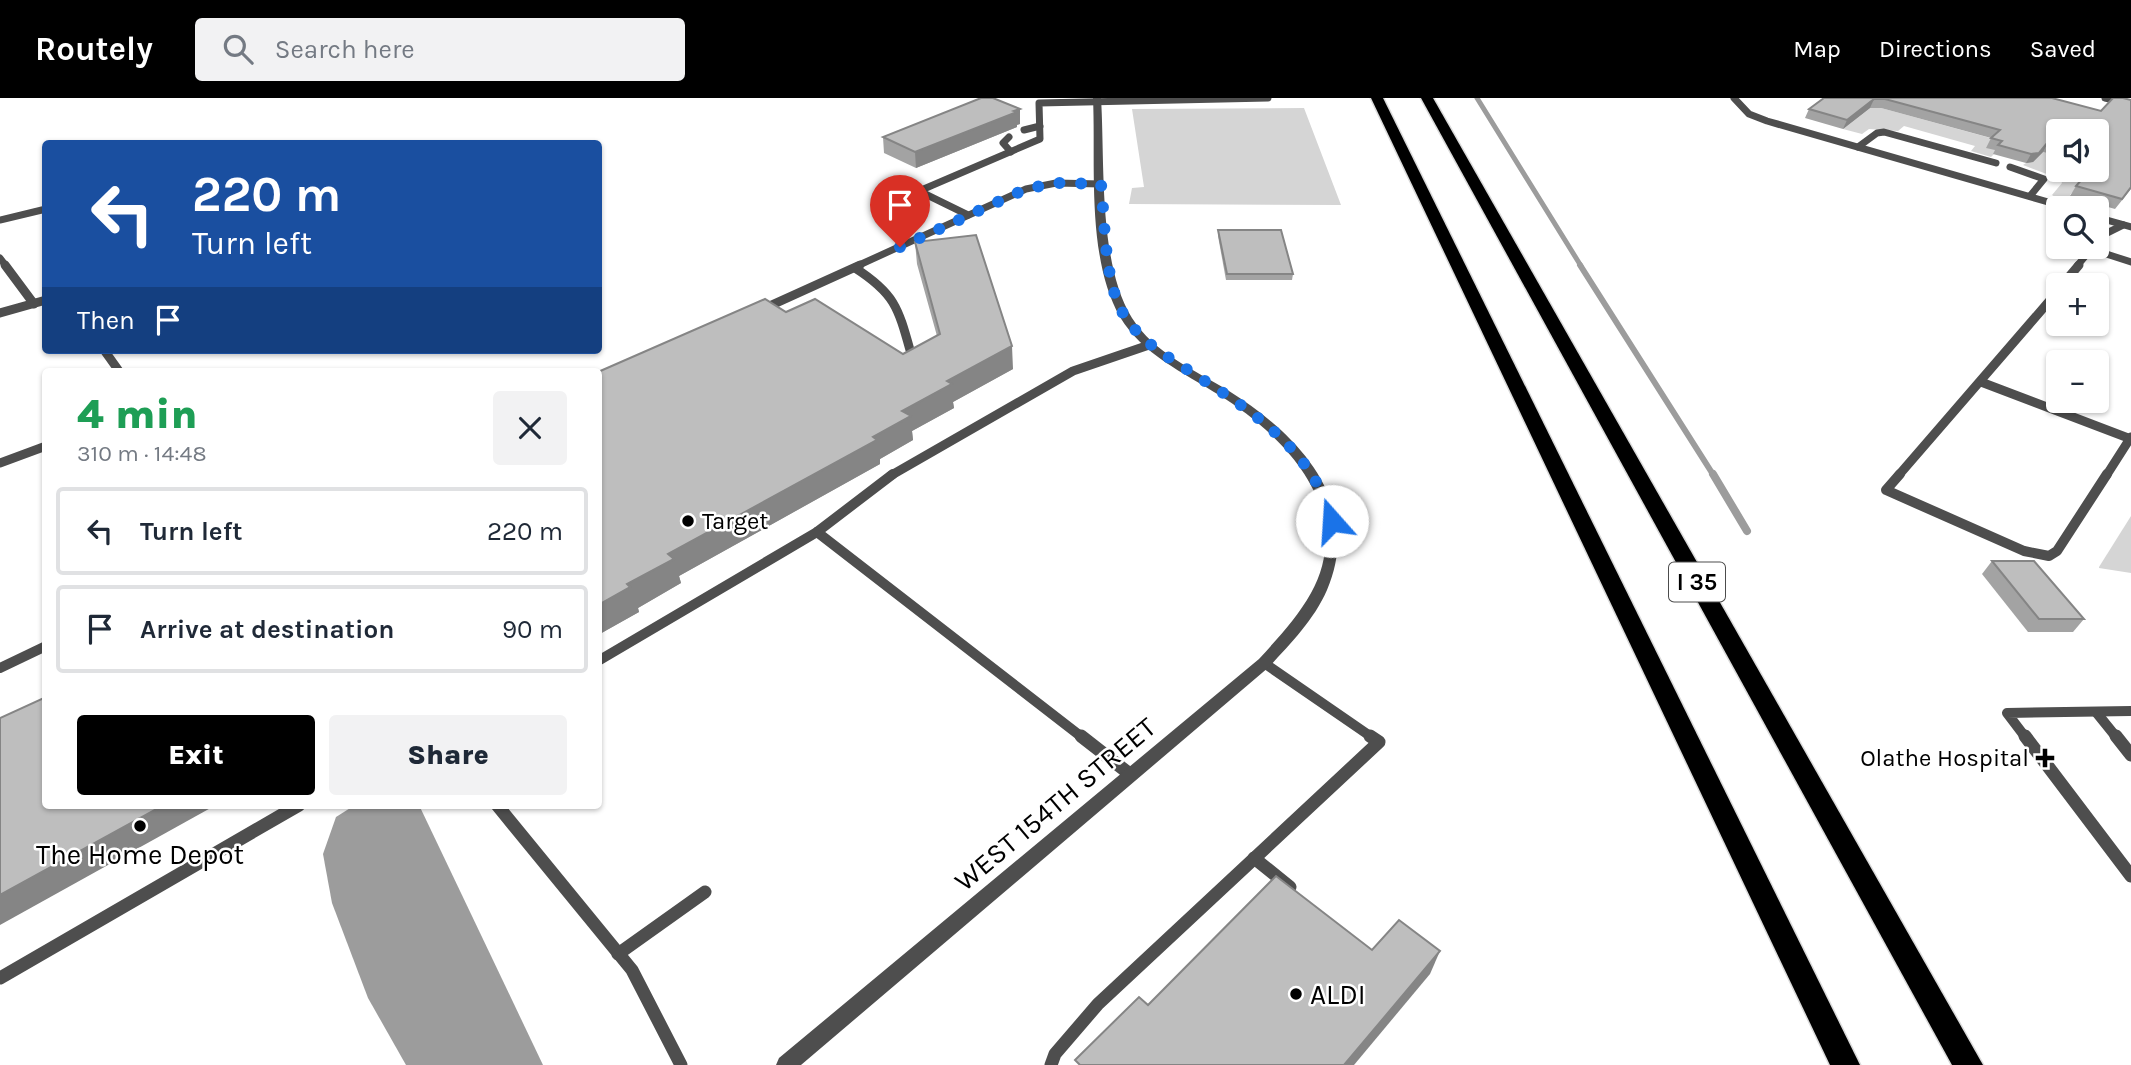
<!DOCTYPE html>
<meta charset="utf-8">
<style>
:root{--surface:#fff;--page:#f2f2f3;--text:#1f2937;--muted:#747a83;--line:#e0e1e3;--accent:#000}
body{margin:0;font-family:Karla,sans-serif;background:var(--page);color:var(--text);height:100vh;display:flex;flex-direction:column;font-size:26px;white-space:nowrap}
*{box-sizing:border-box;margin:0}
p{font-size:23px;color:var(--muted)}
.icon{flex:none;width:38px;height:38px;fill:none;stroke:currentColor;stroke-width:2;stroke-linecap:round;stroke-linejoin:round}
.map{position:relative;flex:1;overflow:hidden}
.drawer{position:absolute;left:42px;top:270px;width:560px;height:441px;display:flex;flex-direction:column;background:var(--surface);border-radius:7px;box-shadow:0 2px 5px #0004}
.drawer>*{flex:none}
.banner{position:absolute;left:42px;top:42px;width:560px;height:214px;border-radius:7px;box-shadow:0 2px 5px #0004;background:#1a4fa0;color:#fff;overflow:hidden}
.controls{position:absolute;left:2046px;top:21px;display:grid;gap:14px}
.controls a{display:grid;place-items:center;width:63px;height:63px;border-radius:7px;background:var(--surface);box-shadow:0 2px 5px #0004;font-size:35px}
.pin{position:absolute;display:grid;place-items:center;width:60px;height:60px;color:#fff;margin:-72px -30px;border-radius:50% 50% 50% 0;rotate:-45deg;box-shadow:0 0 7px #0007}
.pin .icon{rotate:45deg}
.me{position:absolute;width:77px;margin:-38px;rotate:341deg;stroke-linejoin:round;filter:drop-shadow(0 0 5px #0008)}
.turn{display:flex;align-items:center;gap:24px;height:147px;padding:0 35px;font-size:32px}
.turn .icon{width:91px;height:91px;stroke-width:2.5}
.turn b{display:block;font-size:49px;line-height:60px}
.then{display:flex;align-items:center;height:66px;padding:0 35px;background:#0003;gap:14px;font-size:26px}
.round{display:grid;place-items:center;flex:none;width:74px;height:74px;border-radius:7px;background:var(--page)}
.headline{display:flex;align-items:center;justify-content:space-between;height:119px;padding:0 35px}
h1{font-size:42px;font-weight:800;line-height:52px;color:#1e9e55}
.action{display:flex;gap:14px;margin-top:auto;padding:14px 35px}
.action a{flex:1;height:80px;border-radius:7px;background:var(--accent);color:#fff;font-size:28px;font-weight:800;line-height:80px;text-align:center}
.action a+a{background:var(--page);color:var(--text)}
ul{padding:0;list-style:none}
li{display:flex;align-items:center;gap:21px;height:88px;margin:0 14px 10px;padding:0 21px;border:4px solid var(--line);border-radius:7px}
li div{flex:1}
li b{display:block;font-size:26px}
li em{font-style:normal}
header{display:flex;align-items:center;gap:42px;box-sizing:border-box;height:98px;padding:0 35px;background:var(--accent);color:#fff}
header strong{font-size:33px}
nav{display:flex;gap:38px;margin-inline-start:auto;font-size:24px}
.search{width:490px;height:63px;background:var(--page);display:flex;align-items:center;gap:18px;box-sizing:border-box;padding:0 24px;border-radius:7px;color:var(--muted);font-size:26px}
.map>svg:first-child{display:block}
.green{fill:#d5d5d5}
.water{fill:#9c9c9c}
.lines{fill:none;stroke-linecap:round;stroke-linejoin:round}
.stream-far2{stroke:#9c9c9c;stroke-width:5}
.stream-far1{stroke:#9c9c9c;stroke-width:6}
.stream{stroke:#9c9c9c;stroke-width:8}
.highway-casing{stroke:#dbdbdb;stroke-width:3}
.lane-far3{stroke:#4e4e4e;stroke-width:7}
.lane-far2{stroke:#4e4e4e;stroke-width:9}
.lane-far1{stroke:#4e4e4e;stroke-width:10}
.lane{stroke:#4e4e4e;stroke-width:13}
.street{fill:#4e4e4e;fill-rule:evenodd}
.highway{fill:#000;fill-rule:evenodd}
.wall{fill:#a3a3a3}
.shaded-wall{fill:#858585}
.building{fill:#bebebe;stroke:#858585;stroke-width:2}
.route{stroke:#1a73e8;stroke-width:12;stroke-dasharray:0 21.6}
.poi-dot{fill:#000;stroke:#fff;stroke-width:2.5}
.labels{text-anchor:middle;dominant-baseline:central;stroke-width:5;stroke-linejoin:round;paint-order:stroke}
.shield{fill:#fff;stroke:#4c4c4c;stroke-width:2}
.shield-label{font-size:23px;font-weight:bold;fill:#000}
.poi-label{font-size:24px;fill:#000;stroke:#fff;text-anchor:start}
.near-street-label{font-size:28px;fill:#000;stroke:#fff}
.near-poi-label{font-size:28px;fill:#000;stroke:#fff}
</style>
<header>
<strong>Routely</strong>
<div class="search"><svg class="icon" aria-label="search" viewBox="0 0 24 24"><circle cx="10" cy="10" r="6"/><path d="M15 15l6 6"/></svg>Search here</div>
<nav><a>Map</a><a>Directions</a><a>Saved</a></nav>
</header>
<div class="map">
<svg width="2131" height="967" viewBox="0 0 2131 967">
<rect width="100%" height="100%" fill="#fff"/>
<!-- green -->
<g class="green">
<path d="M1304,10L1341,107L1129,106L1132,90L1144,89L1132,11Z"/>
<path d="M1870,10H1881L1994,41L1997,53L1991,59L1971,53L1975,48L1904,28L1898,33L1869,31L1862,36L1843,31Z"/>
<path d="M2043,54L2058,58V72L2090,74L2070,97L2089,103L2086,107L2055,99L2052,97L2062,85L2060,81L2023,67Z"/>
<path d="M2131,418V475L2099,470V469Z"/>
</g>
<!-- water -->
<path class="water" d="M355,707H419L543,967H406L368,900L332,805L323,756L336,719Z"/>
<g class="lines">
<!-- stream-far2 -->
<path class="stream-far2" d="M1477,0L1581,168"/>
<!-- stream-far1 -->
<path class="stream-far1" d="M1580,167L1714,378"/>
<!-- stream -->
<path class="stream" d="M1713,376L1747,433"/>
<defs>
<g id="highway">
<path d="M1371,0H1383L1860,967H1830Z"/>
<path d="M1421,0H1433L1983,967H1952Z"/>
</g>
</defs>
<!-- highway casing -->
<use href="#highway" class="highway-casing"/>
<!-- lane-far3 -->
<g class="lane-far3">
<path d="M1734,0L1749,16L1767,23L2069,110"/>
<path d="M2105,0L2131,6"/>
<path d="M1024,32L1040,28"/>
<path d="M1009,39L1003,45L1011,54"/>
<path d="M1858,49L1877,35L1884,34L1996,65"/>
<path d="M2010,69L2044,81L2030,98"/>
<path d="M968,117L919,93L1040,41L1039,5L1268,0"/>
<path d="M2096,119L2131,129"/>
<path d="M0,122L46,111"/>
<path d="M2096,145L2105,136L2123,127"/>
<path d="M2091,151L2131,164"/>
<path d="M0,160L6,168"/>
<path d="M857,168L1026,91L1056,85L1101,86"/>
<path d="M2077,168L2093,149"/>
</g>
<!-- lane-far2 -->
<g class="lane-far2">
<path d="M5,167L34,206"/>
<path d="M855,170C894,195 898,209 910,252"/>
<path d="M2062,187L2079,167"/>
<path d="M763,211L860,167"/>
<path d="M0,215L46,202"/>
<path d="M104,252L119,273"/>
<path d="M1981,284L2131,341"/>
<path d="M0,365L46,348"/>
<path d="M890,378L1073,273L1149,247"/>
<path d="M1898,378L2058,193"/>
<path d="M2106,378L2131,339"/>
</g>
<!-- lane-far1 -->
<g class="lane-far1">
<path d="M1900,376L1886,392L2024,453L2049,458L2057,453L2107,376"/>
<path d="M817,434L1083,640"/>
<path d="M598,563L817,434L893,376"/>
<path d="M1264,565L1373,640"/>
<path d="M0,570L46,548"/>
<path d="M2096,614L2117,640"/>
<path d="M2026,640L2007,615L2131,613"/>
</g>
<!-- lane -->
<g class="lane">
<path d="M1081,638L1131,677"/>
<path d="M2025,638L2131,778"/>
<path d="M2116,638L2131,657"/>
<path d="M497,707L632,872L681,967"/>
<path d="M1254,760L1290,789"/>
<path d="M618,856L705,794"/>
<path d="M0,880L299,707"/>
<path d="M1051,967L1055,956L1098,906L1379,644L1370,638"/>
</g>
<!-- street -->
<path class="street" d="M1093,0H1101C1105,64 1098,165 1132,220C1154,255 1195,272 1229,293C1299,337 1364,405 1327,492C1314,522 1290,546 1269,569L801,967H776L779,960L1259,561C1278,540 1297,520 1311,495C1357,412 1285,338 1219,297C1184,275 1142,256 1120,219C1086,159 1096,67 1093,0Z"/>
<!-- highway -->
<use href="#highway" class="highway"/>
</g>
<!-- wall -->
<g class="wall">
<path d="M1824,0H2052L2101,13L2113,0H2123L2131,2V91L2115,111L2070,98L2076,88L2086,76L2082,72H2096V33H2058V58L2043,54L2033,64L2026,65L1993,56L1995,52L1986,50L1991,40L1881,10H1870L1843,31L1805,20L1809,11Z"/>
<path d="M1020,26L1017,27V29L916,70L884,55L883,39Z"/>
<path d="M1218,132L1293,176L1292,182H1226L1218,138Z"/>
<path d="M915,144L1013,271L953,304L954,310L912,333L913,342L880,361V366L679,478L681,485L638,510L639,514L598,537V274L903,256L937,238L917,166Z"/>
<path d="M1992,463L2084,521L2073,534H2028L1982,476Z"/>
</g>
<!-- shaded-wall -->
<g class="shaded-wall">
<path d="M1874,1L1870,10L1843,31L1847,22Z"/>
<path d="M1020,11V26L1017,27V29L916,70L915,54Z"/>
<path d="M2048,44L2043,54L2033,64L2026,65L2031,56Z"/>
<path d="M1012,248L1013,271L953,304L954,310L912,333L913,342L880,361V366L679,478L681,485L638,510L639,514L598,537V507L668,456L873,339L902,313L947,283Z"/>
<path d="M164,707H216L0,827V797Z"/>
<path d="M1440,853L1430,876L1354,967H1344Z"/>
</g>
<!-- building -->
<g class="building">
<path d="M981,0H993L1020,11L1014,13L1017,14L915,54L883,39Z"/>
<path d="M1824,0H2052L2101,13L2113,0H2123L2131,2V89L2122,101L2076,88L2090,72H2096V33H2058V47L2048,44L2039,55L2031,56L1998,47L2002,43L1991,40L2000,32L1885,1H1874L1847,22L1809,11Z"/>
<path d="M1218,132H1281L1293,176H1227Z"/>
<path d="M976,137L1012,248L947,283L952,286L902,313L911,318L873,339L877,342L668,456L674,461L627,486L630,489L598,507V274L765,201L786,214L815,201L903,256L940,236L915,144Z"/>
<path d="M1992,463H2034L2084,521H2039Z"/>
<path d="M46,599V707H164L0,797V620Z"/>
<path d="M1276,778L1372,852L1399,822L1440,853L1344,967H1080L1075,962L1139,899L1148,907Z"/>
</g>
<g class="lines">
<!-- route -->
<path class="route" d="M900,149L1026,91L1056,85L1101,86C1105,124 1104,166 1117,203C1130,236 1160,254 1188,272C1248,311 1313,350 1332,423"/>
</g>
<!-- markers -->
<g class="poi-dot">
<circle cx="688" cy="423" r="7"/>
<path d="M2041.5 649.5h7v7h7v7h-7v7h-7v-7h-7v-7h7z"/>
<circle cx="140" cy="728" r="7"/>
<circle cx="1296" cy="896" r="7"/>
</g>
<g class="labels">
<!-- shield labels -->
<rect class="shield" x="1669" y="464.5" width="56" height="39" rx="5"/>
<g class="shield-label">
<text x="1697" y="484">I 35</text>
</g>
<!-- poi labels -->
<g class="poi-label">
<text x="702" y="423">Target</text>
<text x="2029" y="660" text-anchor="end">Olathe Hospital</text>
</g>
<!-- near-street labels -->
<g class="near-street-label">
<text transform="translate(1055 706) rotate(-40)">WEST 154TH STREET</text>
</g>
<!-- near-poi labels -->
<g class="near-poi-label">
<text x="140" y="756">The Home Depot</text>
<text x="1310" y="896" text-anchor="start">ALDI</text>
</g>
</g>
</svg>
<div class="controls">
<a><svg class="icon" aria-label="sound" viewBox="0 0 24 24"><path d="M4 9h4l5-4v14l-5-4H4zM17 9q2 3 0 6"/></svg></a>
<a><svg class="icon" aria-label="search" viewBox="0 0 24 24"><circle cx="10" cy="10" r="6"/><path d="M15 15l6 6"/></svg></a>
<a>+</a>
<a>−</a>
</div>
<div class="pin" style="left:900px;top:149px;background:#d93025"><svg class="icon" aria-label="arrive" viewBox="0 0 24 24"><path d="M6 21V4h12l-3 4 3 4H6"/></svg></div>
<svg class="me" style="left:1332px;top:423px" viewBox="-20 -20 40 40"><circle r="19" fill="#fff"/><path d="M0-13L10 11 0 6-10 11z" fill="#1a73e8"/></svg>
<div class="banner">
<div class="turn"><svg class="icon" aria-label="left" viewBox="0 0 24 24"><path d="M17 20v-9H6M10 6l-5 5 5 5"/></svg><div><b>220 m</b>Turn left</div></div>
<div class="then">Then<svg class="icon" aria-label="arrive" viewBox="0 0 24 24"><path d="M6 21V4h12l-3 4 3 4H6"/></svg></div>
</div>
<section class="drawer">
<div class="headline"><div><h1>4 min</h1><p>310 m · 14:48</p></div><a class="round"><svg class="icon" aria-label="close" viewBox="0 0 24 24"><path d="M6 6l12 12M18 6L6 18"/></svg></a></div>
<ul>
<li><svg class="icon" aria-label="left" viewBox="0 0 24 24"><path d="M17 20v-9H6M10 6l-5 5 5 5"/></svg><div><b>Turn left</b></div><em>220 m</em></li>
<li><svg class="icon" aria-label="arrive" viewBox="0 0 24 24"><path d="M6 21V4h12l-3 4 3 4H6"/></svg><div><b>Arrive at destination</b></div><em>90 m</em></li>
</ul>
<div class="action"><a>Exit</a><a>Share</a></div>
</section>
</div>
